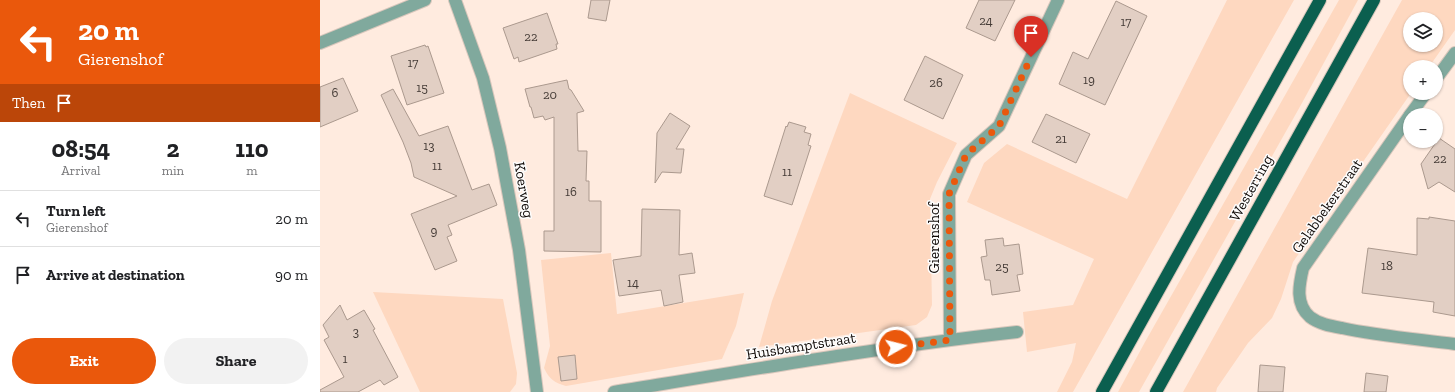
<!DOCTYPE html>
<meta charset="utf-8">
<style>
:root{--surface:#fff;--page:#f2f2f2;--text:#202124;--muted:#757577;--line:#e0e0e0;--accent:#ea580c}
body{margin:0;font-family:"Zilla Slab",serif;background:var(--page);color:var(--text);height:100vh;display:flex;flex-direction:column;font-size:15px;white-space:nowrap}
*{box-sizing:border-box;margin:0}
p{font-size:13px;color:var(--muted)}
.icon{flex:none;width:22px;height:22px;fill:none;stroke:currentColor;stroke-width:2;stroke-linecap:round;stroke-linejoin:round}
.map{position:relative;flex:1;overflow:hidden}
.side{display:flex;flex-direction:column;background:var(--surface);width:320px}
.side>*{flex:none}
.top-card{background:#ea580c;color:#fff;overflow:hidden}
.controls{position:absolute;left:1083px;top:12px;display:grid;gap:8px}
.controls a{display:grid;place-items:center;width:40px;height:40px;border-radius:50%;background:var(--surface);box-shadow:0 1px 3px #0004;font-size:20px}
.pin{position:absolute;display:grid;place-items:center;width:34px;height:34px;color:#fff;margin:-41px -17px;border-radius:50% 50% 50% 0;rotate:-45deg;box-shadow:0 0 4px #0007}
.pin .icon{rotate:45deg}
.me{position:absolute;width:44px;margin:-22px;rotate:82deg;stroke-linejoin:round;filter:drop-shadow(0 0 3px #0008)}
.turn{display:flex;align-items:center;gap:14px;height:84px;padding:0 12px;font-size:18px}
.turn .icon{width:52px;height:52px;stroke-width:2.5}
.turn b{display:block;font-size:28px;line-height:34px}
.then{display:flex;align-items:center;height:38px;padding:0 12px;background:#0003;gap:8px;font-size:15px}
.eta{display:flex;justify-content:space-evenly;align-items:center;height:68px;text-align:center}
.eta b{font-size:24px;font-weight:700;line-height:28px}
.primary-button{display:flex;gap:8px;margin-top:auto;padding:8px 12px}
.primary-button a{flex:1;height:46px;border-radius:24px;background:var(--accent);color:#fff;font-size:16px;font-weight:700;line-height:46px;text-align:center}
.primary-button a+a{background:var(--page);color:var(--text)}
ul{padding:0;list-style:none}
li{display:flex;align-items:center;gap:12px;height:56px;padding:0 12px;border-top:1px solid var(--line)}
li div{flex:1}
li b{display:block;font-size:15px}
li em{font-style:normal}
main{display:flex;flex:1;min-height:0}
.map>svg:first-child{display:block}
.green{fill:#fed8c0;fill-rule:evenodd}
.building{fill:#e2cfc4;stroke:#ab998e}
.lines{fill:none;stroke-linecap:round;stroke-linejoin:round}
.minor-casing{stroke:#d9c7bc;stroke-width:14}
.trunk-casing{stroke:#d9c7bc;stroke-width:14}
.minor{stroke:#80a99d;stroke-width:12}
.trunk{stroke:#0b5f4f;stroke-width:12}
.route{stroke:#ea580c;stroke-width:7;stroke-dasharray:0 12.6}
.labels{text-anchor:middle;dominant-baseline:central;stroke-width:3;stroke-linejoin:round;paint-order:stroke}
.number-label{font-size:13px;fill:#443b36}
.street-label{font-size:15px;fill:#100a07;stroke:#fdfdfd}
</style>
<main>
<section class="side">
<div class="top-card">
<div class="turn"><svg class="icon" aria-label="left" viewBox="0 0 24 24"><path d="M17 20v-9H6M10 6l-5 5 5 5"/></svg><div><b>20 m</b>Gierenshof</div></div>
<div class="then">Then<svg class="icon" aria-label="arrive" viewBox="0 0 24 24"><path d="M6 21V4h12l-3 4 3 4H6"/></svg></div>
</div>
<div class="eta">
<div><b>08:54</b><p>Arrival</p></div>
<div><b>2</b><p>min</p></div>
<div><b>110</b><p>m</p></div>
</div>
<ul>
<li><svg class="icon" aria-label="left" viewBox="0 0 24 24"><path d="M17 20v-9H6M10 6l-5 5 5 5"/></svg><div><b>Turn left</b><p>Gierenshof</p></div><em>20 m</em></li>
<li><svg class="icon" aria-label="arrive" viewBox="0 0 24 24"><path d="M6 21V4h12l-3 4 3 4H6"/></svg><div><b>Arrive at destination</b></div><em>90 m</em></li>
</ul>
<div class="primary-button"><a>Exit</a><a>Share</a></div>
</section>
<div class="map">
<svg width="1135" height="392" viewBox="0 0 1135 392">
<rect width="100%" height="100%" fill="#ffebdf"/>
<!-- green -->
<g class="green">
<path d="M907,0H974L753,392H737L752,362L756,343L707,352L703,312L753,305L774,259L647,202L664,163L687,144L807,199Z"/>
<path d="M1019,0H1038L982,103L819,392H798L825,342Z"/>
<path d="M1082,0H1135V30L1109,67H1090L1091,93L973,262L961,299L952,318L928,343L897,388L896,392H863ZM1090,19H1116V45H1090Z"/>
<path d="M530,93L637,143L617,182L610,199L612,305L607,317L596,325L439,347L452,301Z"/>
<path d="M291,253L297,314L424,293L416,326L402,359L246,386C235,383 229,379 224,368L230,346L221,260Z"/>
<path d="M53,292L183,299L197,373L196,384L190,392H100Z"/>
</g>
<!-- building -->
<g class="building">
<path d="M271,0H290L286,21L268,18Z"/>
<path d="M659,0H695L675,41L646,28Z"/>
<path d="M796,1L827,16L785,105L739,84L753,52L768,59Z"/>
<path d="M227,13L238,44H236L237,49L199,62L198,57L194,59L183,28Z"/>
<path d="M105,45L106,47L108,46L124,93L87,105L71,56Z"/>
<path d="M605,56L643,75L623,119L584,100Z"/>
<path d="M23,78L38,111L0,127V87Z"/>
<path d="M247,80L249,89L251,90L264,111L257,113L258,151H267L266,181H269V201H281V252L224,251V231H234V117L225,120L223,116L214,118L211,107H210L205,89Z"/>
<path d="M73,89L99,136L128,126L152,190L169,184L177,205L128,225L132,235L127,237L137,261L115,270L91,214L137,196L94,177L91,163L83,142L61,95Z"/>
<path d="M350,113L370,126L356,149H364L361,173L342,172L335,183L337,133Z"/>
<path d="M726,114L770,134L756,163L712,142Z"/>
<path d="M469,122L486,127L484,132L491,134L488,145L491,146L472,205L444,196L466,126L467,127Z"/>
<path d="M1119,138L1135,149V192L1119,182L1108,189L1101,164Z"/>
<path d="M322,209L360,210L359,255L372,253L375,273L359,275L363,302L344,306L341,290L299,296L293,260L321,256Z"/>
<path d="M1109,217L1135,221V316L1113,312L1114,302L1042,293L1048,248L1097,255V218L1109,219Z"/>
<path d="M683,238L684,246L699,244L703,274L697,275L700,291L672,295L670,280H665L661,257L667,256L665,240Z"/>
<path d="M20,305L27,320L44,310L55,329L53,330L78,377L64,385L60,380L38,392H0V390L24,377L4,340L9,337L3,325Z"/>
<path d="M255,355L257,379L241,381L238,357Z"/>
<path d="M940,365L965,367L963,392H938Z"/>
<path d="M1046,373L1068,376L1066,392H1044Z"/>
</g>
<g class="lines">
<defs>
<g id="minor">
<path d="M135,0L163,78L180,148L199,250L217,392"/>
<path d="M0,43L105,0"/>
<path d="M1116,79L1135,53"/>
<path d="M1090,115L983,268C979,285 975,304 990,317C999,324 1011,326 1022,328C1059,336 1097,339 1135,344"/>
<path d="M1090,115L1106,93"/>
<path d="M630,339L629,194L646,155L679,126L738,0"/>
<path d="M294,392C428,370 562,347 697,332"/>
</g>
<g id="trunk">
<path d="M782,392L1000,0"/>
<path d="M836,392L1054,0"/>
</g>
</defs>
<!-- minor casing -->
<use href="#minor" class="minor-casing"/>
<!-- trunk casing -->
<use href="#trunk" class="trunk-casing"/>
<!-- minor -->
<use href="#minor" class="minor"/>
<!-- trunk -->
<use href="#trunk" class="trunk"/>
</g>
<g class="lines">
<!-- route -->
<path class="route" d="M576,347L630,340L629,194L646,155L679,126L711,57"/>
</g>
<g class="labels">
<!-- number labels -->
<g class="number-label">
<text x="666" y="20">24</text>
<text x="806" y="21">17</text>
<text x="211" y="36">22</text>
<text x="93" y="62">17</text>
<text x="769" y="79">19</text>
<text x="616" y="82">26</text>
<text x="102" y="87">15</text>
<text x="15" y="92">6</text>
<text x="230" y="94">20</text>
<text x="741" y="138">21</text>
<text x="109" y="145">13</text>
<text x="1120" y="158">22</text>
<text x="117" y="165">11</text>
<text x="467" y="171">11</text>
<text x="251" y="191">16</text>
<text x="114" y="230">9</text>
<text x="1067" y="265">18</text>
<text x="682" y="266">25</text>
<text x="313" y="282">14</text>
<text x="36" y="331">3</text>
<text x="25" y="358">1</text>
</g>
<!-- street labels -->
<g class="street-label">
<text transform="translate(931 188) rotate(-61)">Westerring</text>
<text transform="translate(204 190) rotate(80)">Koerweg</text>
<text transform="translate(1007 206) rotate(-55)">Gelabbekerstraat</text>
<text transform="translate(614 238) rotate(-90)">Gierenshof</text>
<text transform="translate(481 346) rotate(-9)">Huisbamptstraat</text>
</g>
</g>
</svg>
<div class="controls">
<a><svg class="icon" aria-label="layers" viewBox="0 0 24 24"><path d="M12 4l9 5-9 5-9-5zM3 14l9 5 9-5"/></svg></a>
<a>+</a>
<a>−</a>
</div>
<div class="pin" style="left:711px;top:57px;background:#d93025"><svg class="icon" aria-label="arrive" viewBox="0 0 24 24"><path d="M6 21V4h12l-3 4 3 4H6"/></svg></div>
<svg class="me" style="left:576px;top:347px" viewBox="-20 -20 40 40"><circle r="17" fill="#ea580c" stroke="#fff" stroke-width="3"/><path d="M0-11L8 9 0 5-8 9z" fill="#fff"/></svg>
</div>
</main>
